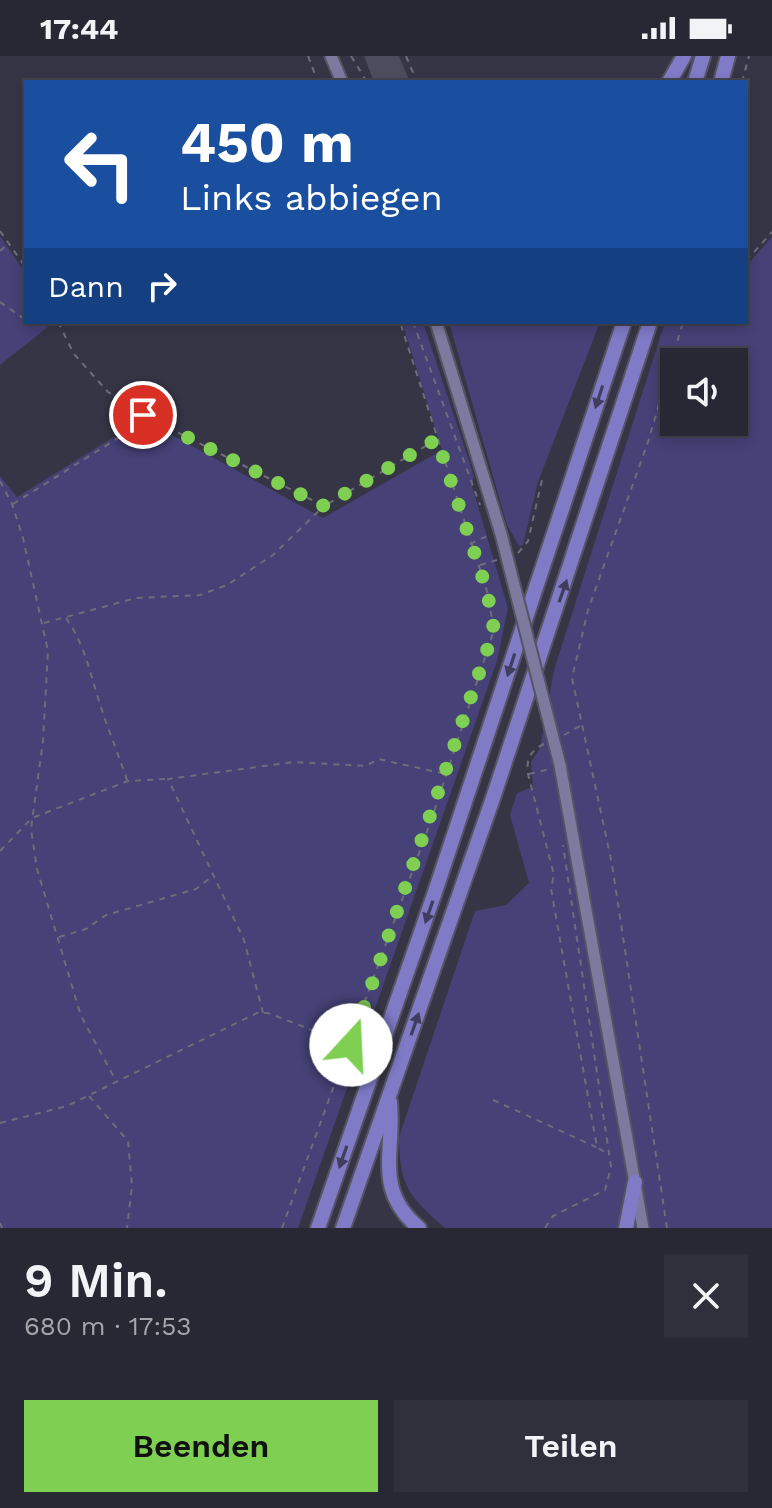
<!DOCTYPE html>
<html lang="de">
<meta charset="utf-8">
<style>
:root{--surface:#282834;--page:#30303c;--text:#f1f3f6;--muted:#a5a6ac;--line:#44444f;--accent:#7fd052}
body{margin:0;font-family:"Work Sans",sans-serif;background:var(--page);color:var(--text);height:100vh;display:flex;flex-direction:column;font-size:30px;white-space:nowrap}
*{box-sizing:border-box;margin:0}
p{font-size:26px;color:var(--muted)}
.icon{flex:none;width:44px;height:44px;fill:none;stroke:currentColor;stroke-width:2;stroke-linecap:round;stroke-linejoin:round}
.map{position:relative;height:1172px;overflow:hidden}
.sheet{display:flex;flex-direction:column;background:var(--surface);flex:1}
.sheet>*{flex:none}
.banner{position:absolute;left:24px;top:24px;width:724px;height:244px;border-radius:0px;box-shadow:0 4px 12px #0003,0 0 0 2px var(--line);background:#1a4fa0;color:#fff;overflow:hidden}
.tools{position:absolute;left:660px;top:292px;display:grid;gap:16px}
.tools a{display:grid;place-items:center;width:88px;height:88px;border-radius:0px;background:var(--surface);box-shadow:0 4px 12px #0003,0 0 0 2px var(--line);font-size:40px}
.pin{position:absolute;display:grid;place-items:center;width:68px;height:68px;color:#fff;margin:-34px;border:4px solid #fff;border-radius:50%;box-shadow:0 2px 8px #0007}
.me{position:absolute;width:88px;margin:-44px;rotate:20deg;stroke-linejoin:round;filter:drop-shadow(0 0 6px #0008)}
.turn{display:flex;align-items:center;gap:28px;height:168px;padding:0 24px;font-size:36px}
.turn .icon{width:104px;height:104px;stroke-width:2.5}
.turn b{display:block;font-size:56px;line-height:68px}
.then{display:flex;align-items:center;height:76px;padding:0 24px;background:#0003;gap:16px;font-size:30px}
.round{display:grid;place-items:center;flex:none;width:84px;height:84px;border-radius:0px;background:var(--page)}
.headline{display:flex;align-items:center;justify-content:space-between;height:136px;padding:0 24px}
h1{font-size:48px;font-weight:600;line-height:60px}
.cta{display:flex;gap:16px;margin-top:auto;padding:16px 24px}
.cta a{flex:1;height:92px;border-radius:0px;background:var(--accent);color:#111;font-size:32px;font-weight:600;line-height:92px;text-align:center}
.cta a+a{background:var(--page);color:var(--text)}
.status{display:flex;justify-content:space-between;align-items:center;height:56px;padding:0 40px;background:var(--surface);direction:ltr}
.status svg{height:22px;fill:currentColor}
.map>svg:first-child{display:block}
.green{fill:#464176;fill-rule:evenodd}
.building{fill:#4c4c5e}
.lines{fill:none;stroke-linecap:round;stroke-linejoin:round}
.secondary-casing{stroke:#555462;stroke-width:15}
.highway-casing{stroke:#555462;stroke-width:18}
.path{stroke:#6e6d7c;stroke-width:2;stroke-dasharray:6 6;stroke-linecap:butt}
.secondary{stroke:#7c7a9f;stroke-width:11}
.highway{stroke:#807ac7;stroke-width:14}
.secondary-bridge-casing{stroke:#555462;stroke-width:15;stroke-linecap:butt}
.secondary-bridge{stroke:#7c7a9f;stroke-width:11}
.oneway{fill:#403e5e}
.route{stroke:#7fd052;stroke-width:14;stroke-dasharray:0 25.2}
</style>
<div class="status"><b>17:44</b><svg viewBox="0 0 49 12"><path d="M0 12V9h3v3zM5 12V6h3v6zM10 12V3h3v9zM15 12V0h3v12zM26 1h20v11H26zM47 4h2v5h-2z"/></svg></div>
<div class="map">
<svg width="772" height="1172" viewBox="0 0 772 1172">
<rect width="100%" height="100%" fill="#363546"/>
<!-- green -->
<g class="green">
<path d="M0,180L26,218V266H54L0,309Z"/>
<path d="M772,181V1172H445C408,1139 400,1131 399,1081L475,855L506,849L529,827L510,759L517,737L533,731L531,706L540,692L554,614L665,266H746V210ZM674,306H734V366H674Z"/>
<path d="M402,266H423L474,420L472,430L508,552L497,605L298,1172H0V420L17,441L143,363L323,462L442,394Z"/>
<path d="M449,266H600L538,426L523,489L519,490L507,469Z"/>
</g>
<!-- building -->
<path class="building" d="M364,0H399L410,26H374Z"/>
<g class="lines">
<defs>
<g id="secondary">
<path d="M331,0L342,26"/>
<path d="M436,266L501,478"/>
<path d="M560,709L643,1172"/>
</g>
<g id="highway">
<path d="M669,26L684,0"/>
<path d="M695,26L703,0"/>
<path d="M721,26L728,0"/>
<path d="M390,1046C395,1095 373,1134 419,1172"/>
<path d="M318,1172L436,833L624,266"/>
<path d="M343,1172L493,742L650,266"/>
<path d="M626,1172L635,1126"/>
</g>
</defs>
<!-- secondary casing -->
<use href="#secondary" class="secondary-casing"/>
<!-- highway casing -->
<use href="#highway" class="highway-casing"/>
<!-- path -->
<g class="path">
<path d="M308,0L318,26"/>
<path d="M351,0L367,26"/>
<path d="M406,0L417,26"/>
<path d="M742,26L749,0"/>
<path d="M0,175L26,212"/>
<path d="M0,195L8,188"/>
<path d="M746,205L772,176"/>
<path d="M0,246L26,264"/>
<path d="M58,266L74,298L108,336L143,359L324,450L436,384"/>
<path d="M413,266L480,449"/>
<path d="M0,425L12,448L23,482L48,595L43,685L31,773L37,813L81,960L116,1025"/>
<path d="M13,448L134,372L142,360"/>
<path d="M470,488L489,479"/>
<path d="M518,497L528,485L542,424"/>
<path d="M480,509L497,504"/>
<path d="M66,562C85,589 89,614 99,645C107,671 118,697 127,724"/>
<path d="M44,567L136,542L200,539L227,529L273,499L324,450"/>
<path d="M564,679L580,670"/>
<path d="M544,688C530,695 526,703 528,718L554,819L551,832L554,850L597,1091L609,1099"/>
<path d="M529,718L550,713"/>
<path d="M0,795L32,762L128,725L166,723"/>
<path d="M59,881L86,873L106,859L196,833L214,819"/>
<path d="M263,957L244,884L168,723L294,706L366,710L378,703L446,718"/>
<path d="M89,1040L128,1085L132,1130L127,1172"/>
<path d="M493,1044L596,1091"/>
<path d="M0,1067L67,1050L257,957H268L351,989"/>
<path d="M0,1167L2,1172"/>
<path d="M282,1172L433,759L494,574L487,535L400,266"/>
<path d="M545,1172L553,1160L605,1134L611,1111L563,789"/>
<path d="M667,1172L612,808L572,622L588,554L648,386L683,266"/>
</g>
<!-- secondary -->
<use href="#secondary" class="secondary"/>
<!-- highway -->
<use href="#highway" class="highway"/>
<defs>
<path id="secondary-bridge" d="M501,478L560,709"/>
</defs>
<!-- secondary-bridge casing -->
<use href="#secondary-bridge" class="secondary-bridge-casing"/>
<!-- secondary-bridge -->
<use href="#secondary-bridge" class="secondary-bridge"/>
</g>
<!-- one-way arrows -->
<defs><path id="oneway-solid" d="M-6-.8H1V-3.2L6.5 0L1 3.2V.8H-6Z" transform="scale(2)"/></defs>
<g class="oneway">
<use href="#oneway-solid" transform="translate(599 341) rotate(108)"/>
<use href="#oneway-solid" transform="translate(563 535) rotate(-71)"/>
<use href="#oneway-solid" transform="translate(511 609) rotate(108)"/>
<use href="#oneway-solid" transform="translate(429 856) rotate(109)"/>
<use href="#oneway-solid" transform="translate(415 968) rotate(-71)"/>
<use href="#oneway-solid" transform="translate(343 1101) rotate(109)"/>
</g>
<g class="lines">
<!-- route -->
<path class="route" d="M143,359L324,450L437,383L487,535L494,574L351,989"/>
</g>
</svg>
<div class="tools">
<a><svg class="icon" aria-label="sound" viewBox="0 0 24 24"><path d="M4 9h4l5-4v14l-5-4H4zM17 9q2 3 0 6"/></svg></a>
</div>
<div class="pin" style="left:143px;top:359px;background:#d93025"><svg class="icon" aria-label="arrive" viewBox="0 0 24 24"><path d="M6 21V4h12l-3 4 3 4H6"/></svg></div>
<svg class="me" style="left:351px;top:989px" viewBox="-20 -20 40 40"><circle r="19" fill="#fff"/><path d="M0-13L10 11 0 6-10 11z" fill="#7fd052"/></svg>
<div class="banner">
<div class="turn"><svg class="icon" aria-label="left" viewBox="0 0 24 24"><path d="M17 20v-9H6M10 6l-5 5 5 5"/></svg><div><b>450 m</b>Links abbiegen</div></div>
<div class="then">Dann<svg class="icon" aria-label="right" viewBox="0 0 24 24"><path d="M7 20v-9h11M14 6l5 5-5 5"/></svg></div>
</div>
</div>
<section class="sheet">
<div class="headline"><div><h1>9 Min.</h1><p>680 m · 17:53</p></div><a class="round"><svg class="icon" aria-label="close" viewBox="0 0 24 24"><path d="M6 6l12 12M18 6L6 18"/></svg></a></div>
<div class="cta"><a>Beenden</a><a>Teilen</a></div>
</section>
